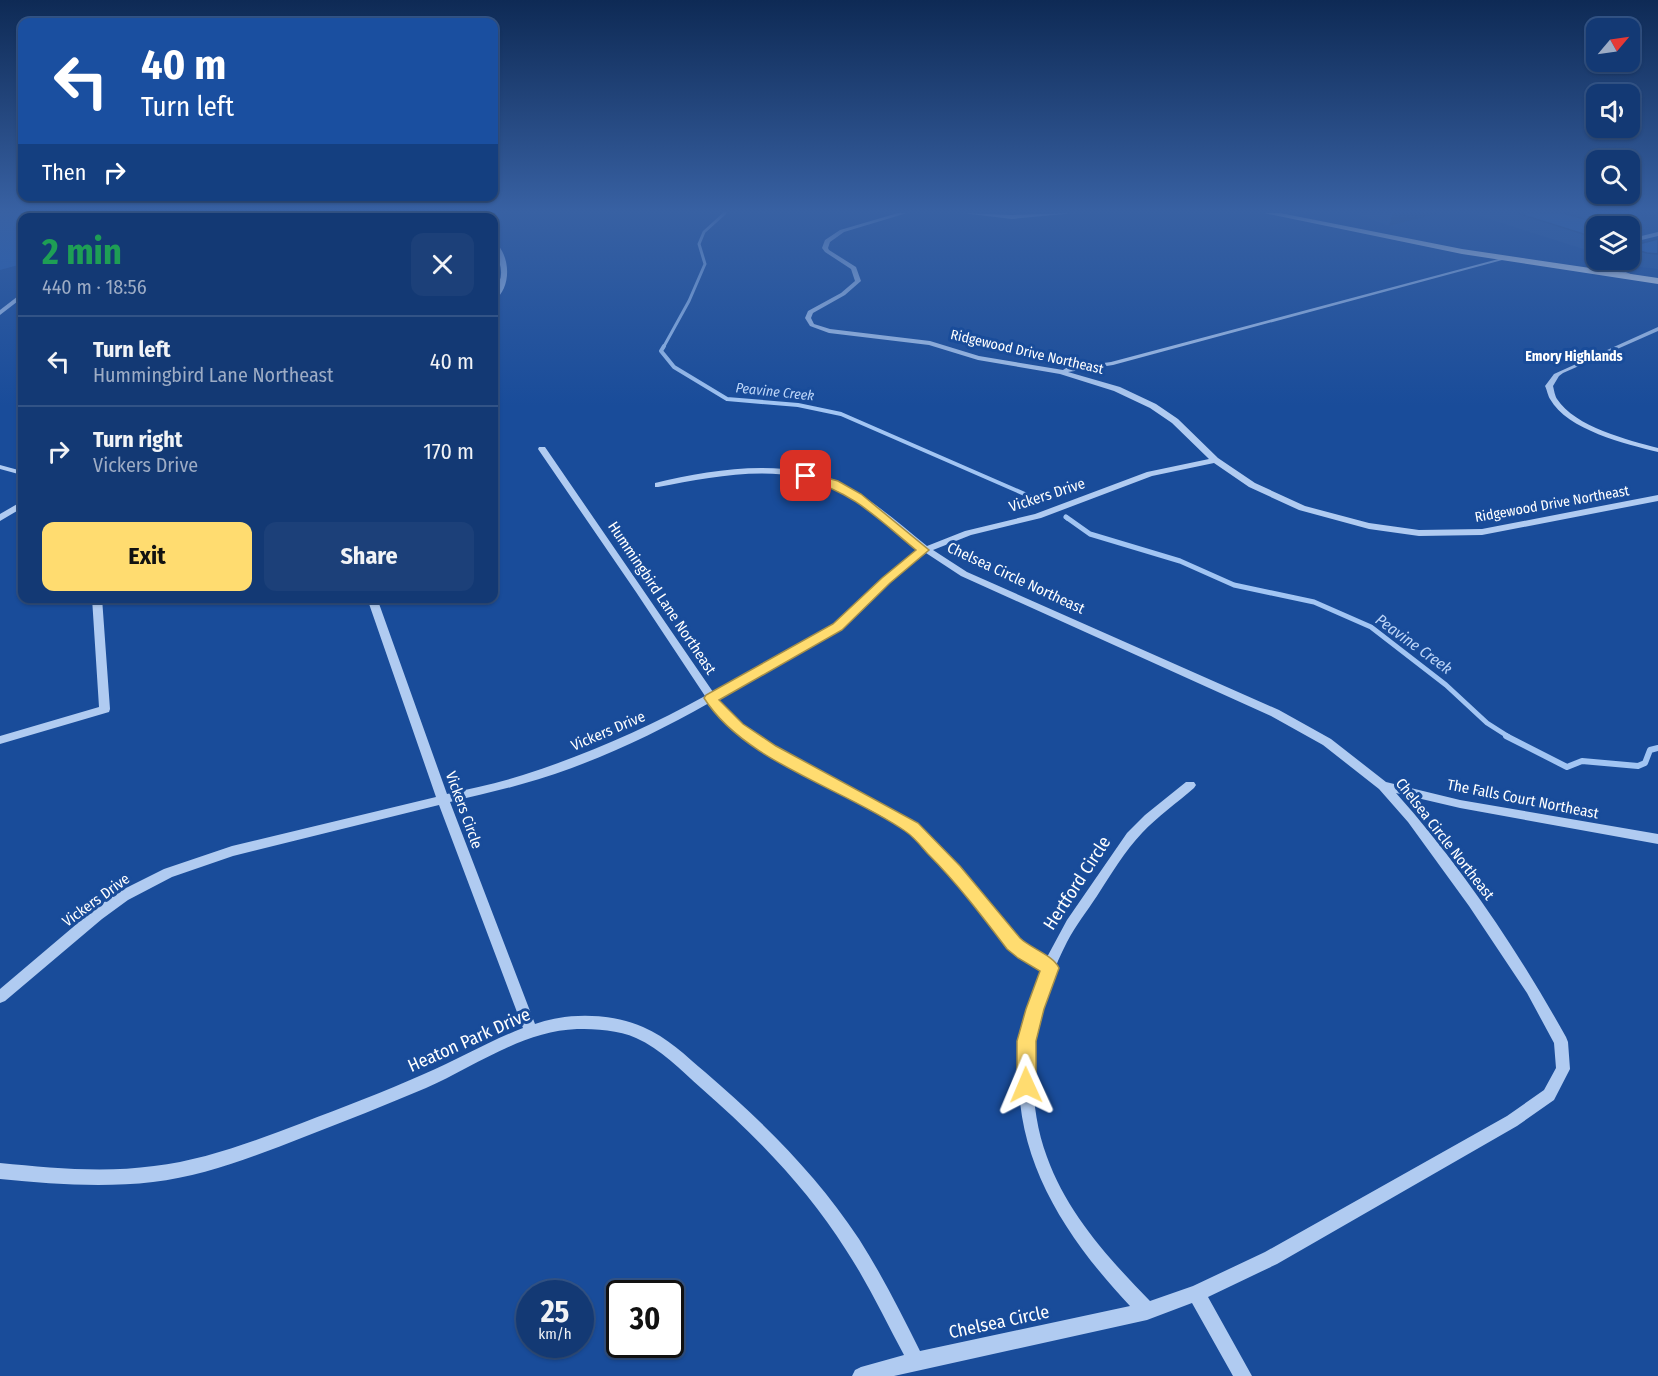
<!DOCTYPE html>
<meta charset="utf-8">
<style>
:root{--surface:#133974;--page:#1c4079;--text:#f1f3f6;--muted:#9dacc5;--line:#325386;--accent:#ffdc70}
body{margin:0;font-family:"Fira Sans Condensed",sans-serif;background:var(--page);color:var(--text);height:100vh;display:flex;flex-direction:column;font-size:22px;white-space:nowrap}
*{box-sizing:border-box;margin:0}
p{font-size:20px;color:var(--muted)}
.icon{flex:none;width:33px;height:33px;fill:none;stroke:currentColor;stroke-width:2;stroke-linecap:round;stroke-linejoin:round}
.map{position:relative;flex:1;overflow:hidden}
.drawer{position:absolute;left:18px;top:213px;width:480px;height:390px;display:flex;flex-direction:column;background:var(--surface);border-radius:12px;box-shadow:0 2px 4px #0004,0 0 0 2px var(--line)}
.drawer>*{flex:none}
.top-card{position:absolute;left:18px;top:18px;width:480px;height:183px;border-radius:12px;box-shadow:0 2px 4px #0004,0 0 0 2px var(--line);background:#1a4fa0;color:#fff;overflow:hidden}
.needle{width:39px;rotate:61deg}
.buttons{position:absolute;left:1586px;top:18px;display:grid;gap:12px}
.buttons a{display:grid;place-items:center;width:54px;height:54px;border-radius:12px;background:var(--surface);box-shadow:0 2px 4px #0004,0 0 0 2px var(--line);font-size:30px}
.speed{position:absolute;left:516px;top:1280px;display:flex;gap:12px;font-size:30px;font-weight:700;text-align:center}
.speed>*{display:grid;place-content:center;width:78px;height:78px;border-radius:50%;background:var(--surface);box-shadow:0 2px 4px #0004,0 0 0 2px var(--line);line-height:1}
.speed small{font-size:15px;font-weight:400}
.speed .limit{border:3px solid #111;border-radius:9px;background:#fff;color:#111}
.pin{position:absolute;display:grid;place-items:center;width:51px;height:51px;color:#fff;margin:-26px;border-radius:12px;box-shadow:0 3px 9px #0006}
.me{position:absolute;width:66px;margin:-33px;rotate:359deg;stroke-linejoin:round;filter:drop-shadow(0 0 4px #0008)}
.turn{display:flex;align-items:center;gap:21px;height:126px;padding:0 24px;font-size:27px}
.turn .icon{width:78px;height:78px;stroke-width:2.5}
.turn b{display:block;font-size:42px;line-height:51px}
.then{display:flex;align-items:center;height:57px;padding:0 24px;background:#0003;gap:12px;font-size:22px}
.round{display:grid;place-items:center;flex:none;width:63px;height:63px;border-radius:12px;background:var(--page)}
.overview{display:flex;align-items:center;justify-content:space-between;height:102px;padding:0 24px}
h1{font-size:36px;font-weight:700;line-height:45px;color:#1e9e55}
.primary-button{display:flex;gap:12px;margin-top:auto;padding:12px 24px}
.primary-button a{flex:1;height:69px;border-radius:12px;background:var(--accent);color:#111;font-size:24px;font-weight:700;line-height:69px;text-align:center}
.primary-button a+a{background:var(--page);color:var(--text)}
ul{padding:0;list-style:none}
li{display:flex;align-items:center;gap:18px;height:90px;padding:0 24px;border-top:2px solid var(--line)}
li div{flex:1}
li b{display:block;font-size:22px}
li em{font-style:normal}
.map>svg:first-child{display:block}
.green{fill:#225eb4}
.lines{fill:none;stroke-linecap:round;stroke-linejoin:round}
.stream-far3{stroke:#a2c5f3;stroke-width:3}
.stream-far2{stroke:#a2c5f3;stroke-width:4}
.stream-far1{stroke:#a2c5f3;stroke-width:5}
.stream{stroke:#a2c5f3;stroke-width:6}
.minor{fill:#b0cbf1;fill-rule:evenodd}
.major{fill:#fafcff;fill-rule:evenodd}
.wall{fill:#22559e}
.shaded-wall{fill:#1c4581}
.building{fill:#2863b8;stroke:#1c4581;stroke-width:1.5}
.route{fill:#ffdc70;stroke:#a68f49;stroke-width:1.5}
.labels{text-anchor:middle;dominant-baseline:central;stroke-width:6;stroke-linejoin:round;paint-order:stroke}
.far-street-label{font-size:14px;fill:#fff;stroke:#194c9a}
.far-neighbourhood-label{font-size:14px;font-weight:bold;fill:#fff;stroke:#194c9a}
.far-water-label{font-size:14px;font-style:italic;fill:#bcd5f8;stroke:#194c9a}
.street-label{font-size:15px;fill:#fff;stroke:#194c9a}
.water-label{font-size:16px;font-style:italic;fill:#bcd5f8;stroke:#194c9a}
.near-street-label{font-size:18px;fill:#fff;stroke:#194c9a}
</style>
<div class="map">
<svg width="1658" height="1376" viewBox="0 0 1658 1376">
<rect width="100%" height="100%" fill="#194c9a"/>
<!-- green -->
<path class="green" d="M0,213H210L195,218H22V264L0,270Z"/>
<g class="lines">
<!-- stream-far3 -->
<path class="stream-far3" d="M663,348L689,301L705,264L699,244L704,232L725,213"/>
<!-- stream-far2 -->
<g class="stream-far2">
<path d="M664,346L661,351L674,367L727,399L798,405L841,414L1043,502"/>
<path d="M1066,517L1068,519"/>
</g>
<!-- stream-far1 -->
<path class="stream-far1" d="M1066,517L1090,534L1180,561L1234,585L1314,602L1371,627L1446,685L1487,723L1509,737"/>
<!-- stream -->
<path class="stream" d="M1506,736L1567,767L1582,761L1638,766L1645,763L1650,750L1658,748"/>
<!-- minor -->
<g class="minor">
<path d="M456,213H466L451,218H440Z"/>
<path d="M898,213H907L844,232L830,242L828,248L829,250L856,267L861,281L845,295L813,313L811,318L814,324L830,329L930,341L979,356L1063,370L1066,368L1111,362L1506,257V259L1113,365L1068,372L1120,387L1156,404L1178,419L1218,458L1255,483L1305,506L1369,523L1419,530L1482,529L1658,495V501L1482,535L1419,536L1369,529L1299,510L1249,487L1214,463L1152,476L1041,518L971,535L933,550L967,572L1279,710L1331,739L1386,782L1460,800L1658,834V844L1460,808L1396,793C1462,867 1518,951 1566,1037L1568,1042L1570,1069L1554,1100L1517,1126L1277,1264L1208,1297L1252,1376H1233L1192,1303L1147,1320L894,1376H852L855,1370L861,1367L904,1355C885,1320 868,1283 846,1250C807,1188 756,1136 701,1088C681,1070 661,1049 636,1038C619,1030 596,1029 577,1029C522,1031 474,1067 426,1088C386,1105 345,1121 304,1137C255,1156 205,1176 153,1182C102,1188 51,1184 0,1179V1163C51,1168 103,1173 154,1166C205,1160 254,1141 302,1123C343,1107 384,1092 424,1074C457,1060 489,1041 523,1028L439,805L233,856L172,877L128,900L102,919L5,1001L0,1003V989L92,911L118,892L164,869L232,846L436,797L367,598H377L447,794C472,788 498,783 523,775C586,755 647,728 705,696L636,592L538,449L539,447H545L713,692L835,625L883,579L920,549C895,529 871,507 843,492C786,461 717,476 658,487H655V483C716,469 791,456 849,488C878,504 902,526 927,546L965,531L1035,514L1147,472L1209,459L1172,423L1150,408L1114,391L1060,374L978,360L929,345L829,333L810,326L805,318L808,311L841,293L855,281L851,269L825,252L822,248L825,240L840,230ZM926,553L961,576L1271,716L1323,745L1379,789L1408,822L1469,906L1527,993L1554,1043L1556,1068L1544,1090L1507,1116L1265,1252L1193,1286L1150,1301C1109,1259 1067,1213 1047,1157C1021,1086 1034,1006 1067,942C1076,925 1087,911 1097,896C1111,874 1125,851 1142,833C1158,816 1177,803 1194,788L1196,785L1194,782H1186L1145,815L1127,833L1067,920L1046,959L1029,949L1018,940L969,879L937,843L916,824L775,747L742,724L724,708L717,699L841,629L889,583ZM709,703L716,714L734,730L767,753L908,830L929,849L961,887L1008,948L1019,957L1041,970C987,1104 1037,1207 1130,1306L920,1351C901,1313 882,1275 859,1239C817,1175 763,1122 705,1072C686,1056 667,1037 643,1027C611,1013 568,1012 535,1024L450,802C474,796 498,791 522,784C587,766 651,736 709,703Z"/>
<path d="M962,213L1012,215L1075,213L1012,219Z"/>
<path d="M1658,232V236L1629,243V239Z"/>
<path d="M494,241C511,255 512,288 494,301C493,292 501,283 501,274C502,262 493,251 494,241Z"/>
<path d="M1611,260H1619L1611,263L1616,268L1638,277C1629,280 1613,272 1606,264L1595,267V273L1590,272V265Z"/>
<path d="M22,293V298L0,315V310Z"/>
<path d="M1658,327V331L1563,373L1559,376L1553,386C1554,390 1555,396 1557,399C1575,427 1628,440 1658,448V452C1626,444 1567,430 1550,399C1548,396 1547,390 1545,386L1554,374Z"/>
<path d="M0,465L22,471V475L0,469Z"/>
<path d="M19,503H22V508L0,521V514Z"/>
<path d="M92,598H102L110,709L109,712L0,744V736L99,707Z"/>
</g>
<!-- major -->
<path class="major" d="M1264,213H1280L1462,249L1658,278V284L1462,254Z"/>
</g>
<!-- wall -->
<g class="wall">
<path d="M1354,213H1439L1389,226Z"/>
<path d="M1470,213H1658L1596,226V253Z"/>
<path d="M1629,233L1639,236L1635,245L1658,239V269L1640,267L1621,261L1620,260H1629Z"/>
</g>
<!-- shaded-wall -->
<g class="shaded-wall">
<path d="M1393,213H1439L1389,226Z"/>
<path d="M1636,213H1658V217L1629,226H1603L1605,223Z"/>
<path d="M1639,236L1632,249L1634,238Z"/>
</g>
<!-- building -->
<g class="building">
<path d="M1517,213H1564L1608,226H1596V238Z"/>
<path d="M1588,213H1636L1605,223L1603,218Z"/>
<path d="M1629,233L1639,236L1634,238L1635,245L1658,239V254L1647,253L1629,248Z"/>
</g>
<!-- sky -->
<linearGradient id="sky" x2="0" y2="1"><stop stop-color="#0e2a55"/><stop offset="0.52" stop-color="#3861a3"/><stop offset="1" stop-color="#3861a3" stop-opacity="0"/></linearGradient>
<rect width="1658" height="406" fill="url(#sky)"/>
<!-- route -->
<path class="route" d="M806,472L838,481L861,494L929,550L890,583L842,630L719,700L743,724L776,746L918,823L960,866L1020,938C1030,948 1053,955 1059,968L1044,1009L1036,1041V1085L1033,1092L1026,1094L1019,1092L1017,1085V1041L1026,1009L1040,971L1018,958L1007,949C982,916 957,883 928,854C921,846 914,837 905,831C845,789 744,762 704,698L706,695L833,624L882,578L916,550C876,517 854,493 803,478L801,476Z"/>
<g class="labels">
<!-- far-street labels -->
<g class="far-street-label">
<text transform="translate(1027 352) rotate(13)">Ridgewood Drive Northeast</text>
<text transform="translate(1552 504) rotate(-10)">Ridgewood Drive Northeast</text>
</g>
<!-- far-neighbourhood labels -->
<g class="far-neighbourhood-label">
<text x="1574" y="356">Emory Highlands</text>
</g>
<!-- far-water labels -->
<g class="far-water-label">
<text transform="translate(775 392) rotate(6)">Peavine Creek</text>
</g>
<!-- street labels -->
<g class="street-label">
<text transform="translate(1047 495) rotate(-18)">Vickers Drive</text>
<text transform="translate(1016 578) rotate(25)">Chelsea Circle Northeast</text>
<text transform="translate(662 598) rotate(56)">Hummingbird Lane Northeast</text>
<text transform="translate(608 731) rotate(-23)">Vickers Drive</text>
<text transform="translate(1523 799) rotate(11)">The Falls Court Northeast</text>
<text transform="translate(464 810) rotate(70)">Vickers Circle</text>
<text transform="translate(1445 839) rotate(52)">Chelsea Circle Northeast</text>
<text transform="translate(96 900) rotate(-36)">Vickers Drive</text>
</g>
<!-- water labels -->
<g class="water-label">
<text transform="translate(1414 644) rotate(36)">Peavine Creek</text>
</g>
<!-- near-street labels -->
<g class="near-street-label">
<text transform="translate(1077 883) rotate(-57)">Hertford Circle</text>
<text transform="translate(469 1040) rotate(-24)">Heaton Park Drive</text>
<text transform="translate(999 1322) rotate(-12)">Chelsea Circle</text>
</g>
</g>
</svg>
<div class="buttons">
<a><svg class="needle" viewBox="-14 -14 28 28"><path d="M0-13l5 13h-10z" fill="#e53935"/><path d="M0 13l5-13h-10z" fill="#9dacc5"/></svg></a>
<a><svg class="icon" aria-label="sound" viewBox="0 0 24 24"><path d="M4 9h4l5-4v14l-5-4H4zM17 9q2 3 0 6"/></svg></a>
<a><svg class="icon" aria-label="search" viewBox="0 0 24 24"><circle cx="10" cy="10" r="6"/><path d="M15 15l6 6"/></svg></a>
<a><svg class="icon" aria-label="layers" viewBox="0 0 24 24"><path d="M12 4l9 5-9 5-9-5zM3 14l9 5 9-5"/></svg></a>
</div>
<div class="speed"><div>25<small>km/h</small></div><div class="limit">30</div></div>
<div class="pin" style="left:806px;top:476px;background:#d93025"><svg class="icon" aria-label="arrive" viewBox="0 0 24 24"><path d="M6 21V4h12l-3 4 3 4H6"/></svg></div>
<svg class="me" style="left:1026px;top:1085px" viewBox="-20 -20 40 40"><path d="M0-17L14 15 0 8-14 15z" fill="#ffdc70" stroke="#fff" stroke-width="4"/></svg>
<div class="top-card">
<div class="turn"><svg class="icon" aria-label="left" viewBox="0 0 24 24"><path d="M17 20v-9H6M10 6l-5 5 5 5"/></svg><div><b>40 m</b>Turn left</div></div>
<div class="then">Then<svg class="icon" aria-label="right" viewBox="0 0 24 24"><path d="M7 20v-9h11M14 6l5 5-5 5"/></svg></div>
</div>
<section class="drawer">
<div class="overview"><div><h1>2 min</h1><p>440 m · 18:56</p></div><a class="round"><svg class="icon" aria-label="close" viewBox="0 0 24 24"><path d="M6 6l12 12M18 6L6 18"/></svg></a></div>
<ul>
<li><svg class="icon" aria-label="left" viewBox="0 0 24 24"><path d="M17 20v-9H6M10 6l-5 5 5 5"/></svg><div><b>Turn left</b><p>Hummingbird Lane Northeast</p></div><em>40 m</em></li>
<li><svg class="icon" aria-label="right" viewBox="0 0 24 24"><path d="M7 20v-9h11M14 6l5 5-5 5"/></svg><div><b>Turn right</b><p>Vickers Drive</p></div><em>170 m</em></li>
</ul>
<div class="primary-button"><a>Exit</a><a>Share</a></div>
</section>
</div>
